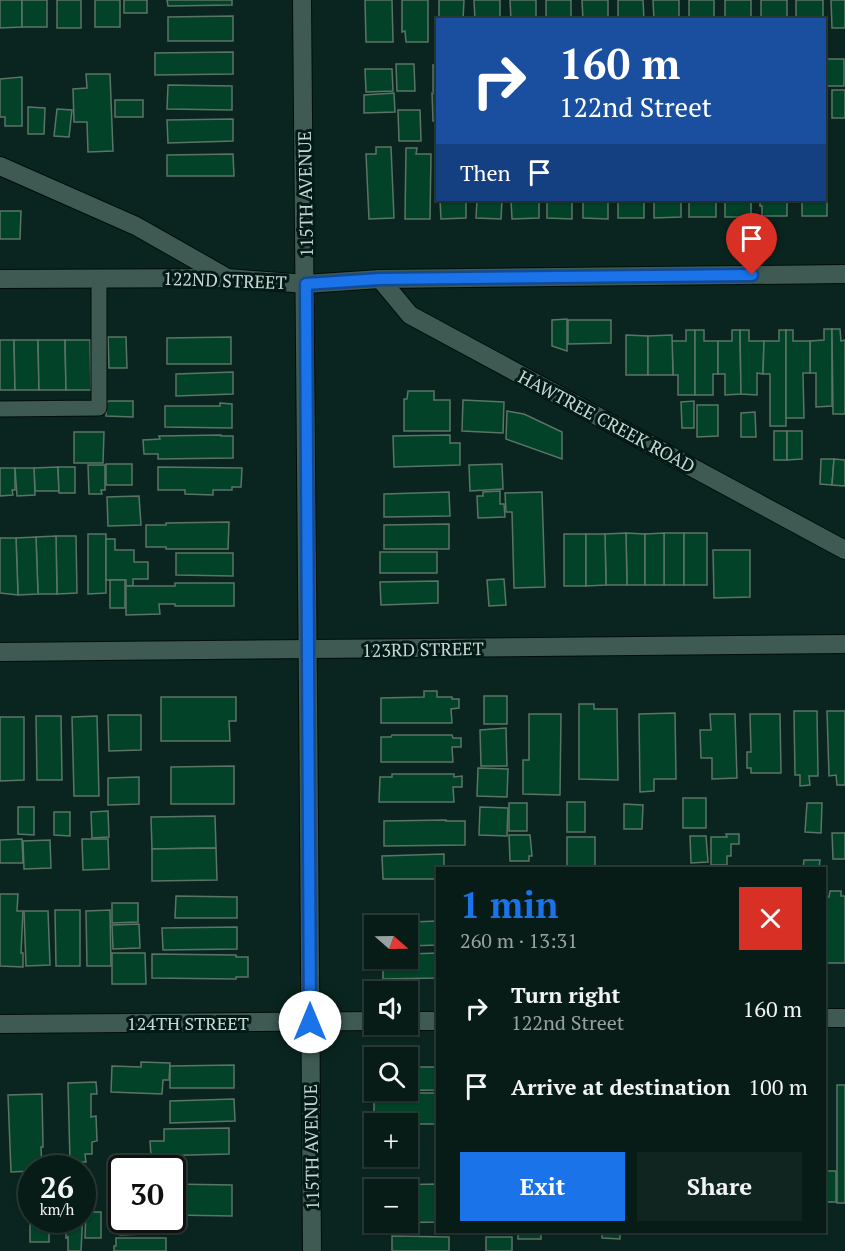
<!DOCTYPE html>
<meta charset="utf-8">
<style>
:root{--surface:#081c17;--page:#112520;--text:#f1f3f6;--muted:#98a1a1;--line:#293a36;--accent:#1a73e8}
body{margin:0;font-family:"PT Serif",serif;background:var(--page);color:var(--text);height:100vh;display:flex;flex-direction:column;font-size:22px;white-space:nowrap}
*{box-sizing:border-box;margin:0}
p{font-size:20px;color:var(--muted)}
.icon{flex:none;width:33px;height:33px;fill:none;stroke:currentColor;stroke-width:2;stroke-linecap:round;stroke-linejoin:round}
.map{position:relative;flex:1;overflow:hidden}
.side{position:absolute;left:436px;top:867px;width:390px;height:366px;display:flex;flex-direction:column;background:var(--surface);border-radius:0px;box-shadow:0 2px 4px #0004,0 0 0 2px var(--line)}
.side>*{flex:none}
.top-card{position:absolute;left:436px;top:18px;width:390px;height:183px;border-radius:0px;box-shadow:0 2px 4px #0004,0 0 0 2px var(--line);background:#1a4fa0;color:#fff;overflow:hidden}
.needle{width:39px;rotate:110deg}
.buttons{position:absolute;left:364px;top:915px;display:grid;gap:12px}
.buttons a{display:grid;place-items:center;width:54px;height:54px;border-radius:0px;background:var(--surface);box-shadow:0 2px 4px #0004,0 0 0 2px var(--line);font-size:30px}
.speed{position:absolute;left:18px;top:1155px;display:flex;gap:12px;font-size:30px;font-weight:700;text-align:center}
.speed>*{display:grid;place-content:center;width:78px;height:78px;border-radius:50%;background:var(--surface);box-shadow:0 2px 4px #0004,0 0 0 2px var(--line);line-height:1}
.speed small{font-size:15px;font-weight:400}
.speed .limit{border:3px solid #111;border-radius:9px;background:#fff;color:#111}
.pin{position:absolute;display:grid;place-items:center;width:51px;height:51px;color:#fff;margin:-62px -26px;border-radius:50% 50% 50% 0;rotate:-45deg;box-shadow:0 0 6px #0007}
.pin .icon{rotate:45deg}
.me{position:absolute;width:66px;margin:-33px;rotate:0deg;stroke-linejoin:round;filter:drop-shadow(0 0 4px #0008)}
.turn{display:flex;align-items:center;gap:21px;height:126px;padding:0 24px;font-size:27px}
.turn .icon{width:78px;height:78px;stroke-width:2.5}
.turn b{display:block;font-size:42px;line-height:51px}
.then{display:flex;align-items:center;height:57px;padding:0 24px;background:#0003;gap:12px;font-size:22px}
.round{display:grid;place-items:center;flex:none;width:63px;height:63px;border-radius:0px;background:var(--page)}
.head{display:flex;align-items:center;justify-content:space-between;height:102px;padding:0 24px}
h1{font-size:36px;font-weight:700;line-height:45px;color:var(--accent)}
.primary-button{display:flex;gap:12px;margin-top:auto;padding:12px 24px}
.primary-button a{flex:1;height:69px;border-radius:0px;background:var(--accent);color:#fff;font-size:24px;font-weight:700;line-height:69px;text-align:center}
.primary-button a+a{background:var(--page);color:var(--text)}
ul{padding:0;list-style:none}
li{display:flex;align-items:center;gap:18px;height:78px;padding:0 24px}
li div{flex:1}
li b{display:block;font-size:22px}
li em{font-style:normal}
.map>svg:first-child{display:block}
.building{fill:#024228;stroke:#5c7466;stroke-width:1.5}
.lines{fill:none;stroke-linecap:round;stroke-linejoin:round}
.lane-casing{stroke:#000e09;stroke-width:17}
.street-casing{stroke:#000e09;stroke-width:20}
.lane{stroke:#3f5a53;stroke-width:15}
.street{stroke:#3f5a53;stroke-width:18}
.route-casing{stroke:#114b97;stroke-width:15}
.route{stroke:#1a73e8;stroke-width:10}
.labels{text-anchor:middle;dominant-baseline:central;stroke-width:6;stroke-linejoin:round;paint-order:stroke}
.street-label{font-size:18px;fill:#c9d8d4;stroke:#021b16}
</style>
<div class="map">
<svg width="845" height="1251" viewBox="0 0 845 1251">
<rect width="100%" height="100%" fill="#0a251f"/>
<!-- building -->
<g class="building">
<path d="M0,0H22V27L0,28Z"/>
<rect x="22" y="0" width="25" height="27"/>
<rect x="57" y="0" width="24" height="28"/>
<rect x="95" y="0" width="25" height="27"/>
<rect x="124" y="0" width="23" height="13"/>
<path d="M167,0H232V5L168,6Z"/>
<path d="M365,0H392L393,42H366Z"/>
<path d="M402,0H428V42H406L405,31L402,32Z"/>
<path d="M439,0H464L463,20H439Z"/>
<path d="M474,0H500V20H475Z"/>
<path d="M510,0H536V20H511Z"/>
<rect x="546" y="0" width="25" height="20"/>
<path d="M582,0H608V20H583Z"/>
<path d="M618,0H643L644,20H618Z"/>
<path d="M653,0H679V20H654Z"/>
<rect x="689" y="0" width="25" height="20"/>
<rect x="725" y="0" width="26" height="20"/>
<rect x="761" y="0" width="26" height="20"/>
<rect x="796" y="0" width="27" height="20"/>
<path d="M831,0H845V28H832Z"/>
<path d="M233,16V41H168V17Z"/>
<path d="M233,52V74L155,75V53Z"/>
<rect x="826" y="59" width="18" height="27"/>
<path d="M396,64H414L415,91H397Z"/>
<rect x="433" y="65" width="5" height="26"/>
<path d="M365,69H392L393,91L366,92Z"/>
<path d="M86,74H110L113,151L88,152L87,122H74L73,89L87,88Z"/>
<path d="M22,77V126H5V117H0V79Z"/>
<path d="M168,85L232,86V110L167,109Z"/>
<rect x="832" y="90" width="13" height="28"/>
<path d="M394,93L395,112L364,113V95Z"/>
<path d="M432,93H438V121H433Z"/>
<rect x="115" y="100" width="28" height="17"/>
<path d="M28,107L45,108L44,134H28Z"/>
<path d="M57,109L72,110L69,137L54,136Z"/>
<path d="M398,110H420L421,141H399Z"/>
<path d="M233,119V141L168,143L167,120Z"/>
<path d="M825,137H827V216H802V200H825Z"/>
<path d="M376,147H391L394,218L369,219L366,154H376Z"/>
<path d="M406,148H417L416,154H431L430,219H405Z"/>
<path d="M233,154L234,176H167V155Z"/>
<path d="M440,200H466V218L441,219Z"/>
<path d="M477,200H502L501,219L476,218Z"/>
<path d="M511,200H539V218L512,219Z"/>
<path d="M547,200H572V219L547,218Z"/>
<path d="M583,200H608V219L583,218Z"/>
<rect x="618" y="200" width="26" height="18"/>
<path d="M654,200H681V217L654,218Z"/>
<rect x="689" y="200" width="27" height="17"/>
<rect x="725" y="200" width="26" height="17"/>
<path d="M760,200H787V216H762V206H760Z"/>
<path d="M0,211H21L20,239H0Z"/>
<path d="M567,319V351L552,346V320Z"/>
<path d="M568,320H611V343L568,344Z"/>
<path d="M824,329H832V406L816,407V373H810V341L824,340Z"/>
<path d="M832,329H840L841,341L845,340V414H833Z"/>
<path d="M686,330H695V395H678V375H673L672,341H686Z"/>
<path d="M695,330H704V341H718V374H713V395H695Z"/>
<path d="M732,330H740L741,394L725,395V374H718V341H732Z"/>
<path d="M740,330H749V341H764L763,374L757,373V395L741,394Z"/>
<path d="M779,330H786V426H770V374H763L764,341H779Z"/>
<path d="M786,330H793V341H810V373H803L804,418H786Z"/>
<path d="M626,335L648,336V375H626Z"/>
<path d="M672,335L673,375H648V336Z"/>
<path d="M108,337H126L127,368H109Z"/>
<path d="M231,337V364H167V338Z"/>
<path d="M0,340H14L15,390H0Z"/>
<path d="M14,340H38L39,390H15Z"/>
<path d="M38,340H65L66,390H39Z"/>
<path d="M65,340H90L91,390H66Z"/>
<path d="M233,372V394L176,396V374Z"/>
<path d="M408,391H434V400H450V431H404V399H407Z"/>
<path d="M463,400L504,402L503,433L462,431Z"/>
<path d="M109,401H133V417L106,416V402Z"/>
<path d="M694,401V428H682L681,402Z"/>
<path d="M220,403L232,404V428L165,427V406H220Z"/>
<path d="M697,405H718V436L697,437Z"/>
<path d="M507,411L524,414L562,432V459L506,439Z"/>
<path d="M755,412L756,437H741V413Z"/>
<rect x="774" y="431" width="13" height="29"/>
<path d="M787,431H802V459L787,460Z"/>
<path d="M74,432H104L103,463H74Z"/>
<path d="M221,435V436H233V458L158,459V454H144L143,440L160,439L159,436Z"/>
<path d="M450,435V443H460V465L394,467L393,436Z"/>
<path d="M821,459H834L832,485L820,484Z"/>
<path d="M834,459L845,460V486L832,485Z"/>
<rect x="106" y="464" width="26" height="21"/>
<path d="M502,464L503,489L470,491L469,465Z"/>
<path d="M88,465H105V490H101L102,494H89Z"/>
<path d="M58,467L59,491H35L34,468Z"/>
<path d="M58,467H75V493H59Z"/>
<path d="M158,467L242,468L241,487H232V490H213V495L185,494V490H158Z"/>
<path d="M0,468H15V490H12L13,495L0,496Z"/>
<path d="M15,468H34L35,495L17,496Z"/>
<path d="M500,491V504H504L505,517L478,518L477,496H483V492Z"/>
<path d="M449,492L450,516L384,517V494Z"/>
<path d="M542,492L545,587L514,588L512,512H506L505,493Z"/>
<path d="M139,496L141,525L108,526L107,497Z"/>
<path d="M229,522L228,549H166V547H146V525H166V523Z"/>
<path d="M449,524V549H384V525Z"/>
<path d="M626,533L645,534V585H627Z"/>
<path d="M626,533L627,585H606L605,534Z"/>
<rect x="664" y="533" width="20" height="52"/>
<path d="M664,533V585H645V534Z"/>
<rect x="684" y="533" width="23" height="52"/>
<path d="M88,534H106V593L88,594Z"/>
<rect x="564" y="534" width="22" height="52"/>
<path d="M586,534H605L606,585L586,586Z"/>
<path d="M56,536H76L77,593L57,594Z"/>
<path d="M56,536L57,594H38L36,537Z"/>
<path d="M36,537L38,594L18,595L16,538Z"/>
<path d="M0,538H16L18,595L0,593Z"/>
<path d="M106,539H115V550H134V562H148V579H133V586H126V580H106Z"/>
<path d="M713,550H750V597L714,598Z"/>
<rect x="380" y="552" width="57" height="21"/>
<path d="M176,553H233V576L176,575Z"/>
<path d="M504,579L506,605L489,606L487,580Z"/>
<rect x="110" y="580" width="15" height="28"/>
<path d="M438,581V603L381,605L380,582Z"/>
<path d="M175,583H234V606H175V604H159L160,614L126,615V586H175Z"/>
<path d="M424,691H437V697H452V699H459V708L451,709L452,723H381V698L424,697Z"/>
<rect x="484" y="696" width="23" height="28"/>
<path d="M161,697H236V721H229L230,741H161Z"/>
<path d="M579,704H594V709H617L618,780L579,779Z"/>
<path d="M794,711H817L818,776H809L810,785L800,786V775H795Z"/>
<path d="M827,711H845V785H837L836,775L829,776Z"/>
<path d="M675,713L676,779H654V791L640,792L639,714Z"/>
<path d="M529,714H561L560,795L523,794V760H529Z"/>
<path d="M710,714H735L737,778L712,779V758H701L700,730H711Z"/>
<path d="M750,714H780L781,773H751V768H747V752H751Z"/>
<path d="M108,715H141V750L109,751Z"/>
<path d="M36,716H61L62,780H37Z"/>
<path d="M97,716L99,796H74L72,717Z"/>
<path d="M0,717H24V780L0,781Z"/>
<path d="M506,728L507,766H481L480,730Z"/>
<path d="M392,735H452L453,738H461V747H452L453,762H381V737H391Z"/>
<path d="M234,766V804H171V767Z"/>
<path d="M478,768L508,769L507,797L477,796Z"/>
<path d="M392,774H454V777L462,776V787H453L454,802H379L380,777H392Z"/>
<path d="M139,777V804L108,805V778Z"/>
<rect x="683" y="798" width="23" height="30"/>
<rect x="567" y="802" width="18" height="30"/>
<rect x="509" y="803" width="18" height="28"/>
<path d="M807,803H822L821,833L805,832Z"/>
<path d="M624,804L643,805L642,829H624Z"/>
<path d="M18,807H34V835L18,834Z"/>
<path d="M480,807L508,808L507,836L479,835Z"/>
<path d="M108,811L109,837L92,838L91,812Z"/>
<path d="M54,812H70V836L54,835Z"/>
<path d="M215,816L216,848L152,849L151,817Z"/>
<path d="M446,820V821H465V845L384,846V821Z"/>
<path d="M832,833H845V859H833Z"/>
<path d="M726,834H739V844H731V856H727V865H711V837H727Z"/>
<path d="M509,835H530L532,856H529V861H510Z"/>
<path d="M690,836H706L708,862L691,863Z"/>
<rect x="567" y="837" width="28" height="31"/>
<path d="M22,839L23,863H0V840Z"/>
<path d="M82,839H108L109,869L83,870Z"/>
<path d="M50,840L51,868L24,869L23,841Z"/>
<path d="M216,848L217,880L152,881V849Z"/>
<path d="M444,854V868H438V879H383L382,856Z"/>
<path d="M804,860H820L819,868H803Z"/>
<path d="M830,891H841V896H845V963H825V897H829Z"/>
<path d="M0,894H18L17,911H23L21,953H23V967L0,966Z"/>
<path d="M176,896L237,897V918H175Z"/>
<path d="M112,903H138V922L112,923Z"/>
<path d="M55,910H80V966H56Z"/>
<path d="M110,910L111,966H87L86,911Z"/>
<path d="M24,911H48L50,965L26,966Z"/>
<path d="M438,921V945L408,946V926H383V923Z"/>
<path d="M139,924L140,948L113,949L112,925Z"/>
<path d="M237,927V949L163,950L162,928Z"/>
<path d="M112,953H145L146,984H112Z"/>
<path d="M438,953V978L383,979V958H408V954Z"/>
<path d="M152,954L236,955V957H248V977H236V979L152,978Z"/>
<path d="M141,1062L170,1063L169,1080H163L162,1094L111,1092L112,1066L141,1067Z"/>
<path d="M234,1065V1088H170V1066Z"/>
<path d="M408,1067H438V1090L375,1091L374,1068L375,1090H408Z"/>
<path d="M96,1082L97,1094H91V1117L96,1116L97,1141L92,1142V1154H85L86,1162H70L68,1083Z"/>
<rect x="837" y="1085" width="8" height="118"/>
<path d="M374,1093H438V1121H435V1124H374Z"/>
<path d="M42,1094L43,1147H41L42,1168H32V1171L11,1172L8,1095Z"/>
<path d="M234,1099L235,1121L170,1123V1101Z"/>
<path d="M229,1128V1154L151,1156L150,1141H164V1129Z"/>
<rect x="825" y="1171" width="11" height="31"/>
<path d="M22,1181H32V1209L23,1210Z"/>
<path d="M172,1184L232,1185V1216L172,1215Z"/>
<path d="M438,1184V1222L389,1223L408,1222V1190H389V1185Z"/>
<path d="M83,1211L81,1251H68V1237L66,1238V1220H82Z"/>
<path d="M86,1212H101V1238H85Z"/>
<path d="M30,1213H32V1220H49V1242H30Z"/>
<path d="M122,1216V1220H142L143,1234L120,1235L119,1217Z"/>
<rect x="518" y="1232" width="23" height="7"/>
<path d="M602,1232H620V1239L602,1238Z"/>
<path d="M392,1236L449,1237V1251H392Z"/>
<rect x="486" y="1237" width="26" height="14"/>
<path d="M116,1238H166V1251H114V1246H116Z"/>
</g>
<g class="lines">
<defs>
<path id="lane" d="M0,409L99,408V278"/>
<g id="street">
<path d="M302,0C308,417 308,834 312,1251"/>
<path d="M0,166L136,226L224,276"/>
<path d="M0,279L227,278L306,284L380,279L845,274"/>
<path d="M380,279L410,315L845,550"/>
<path d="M0,652L845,644"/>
<path d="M825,1018H845"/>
<path d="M408,1021H438"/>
<path d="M0,1024L375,1021"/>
</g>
</defs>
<!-- lane casing -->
<use href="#lane" class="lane-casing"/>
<!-- street casing -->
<use href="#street" class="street-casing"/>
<!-- lane -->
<use href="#lane" class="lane"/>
<!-- street -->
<use href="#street" class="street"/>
</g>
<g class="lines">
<defs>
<path id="route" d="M310,1022L306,284L380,279L752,275"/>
</defs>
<!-- route casing -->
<use href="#route" class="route-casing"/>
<!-- route -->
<use href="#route" class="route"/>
</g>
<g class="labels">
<!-- street labels -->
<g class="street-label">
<text transform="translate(305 194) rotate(-91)">115TH AVENUE</text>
<text transform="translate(225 280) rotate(2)">122ND STREET</text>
<text transform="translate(607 421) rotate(28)">HAWTREE CREEK ROAD</text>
<text transform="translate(423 649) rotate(-1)">123RD STREET</text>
<text x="188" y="1023">124TH STREET</text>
<text transform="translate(311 1147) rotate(-91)">115TH AVENUE</text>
</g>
</g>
</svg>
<div class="buttons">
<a><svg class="needle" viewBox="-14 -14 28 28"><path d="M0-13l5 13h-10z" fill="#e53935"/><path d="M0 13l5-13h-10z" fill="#98a1a1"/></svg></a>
<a><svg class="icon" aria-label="sound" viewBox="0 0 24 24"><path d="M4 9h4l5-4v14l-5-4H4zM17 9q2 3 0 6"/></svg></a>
<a><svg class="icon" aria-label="search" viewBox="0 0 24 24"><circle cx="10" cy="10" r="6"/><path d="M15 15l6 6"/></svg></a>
<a>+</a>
<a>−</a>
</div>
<div class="speed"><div>26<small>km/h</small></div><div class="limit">30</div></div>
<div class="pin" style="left:752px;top:275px;background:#d93025"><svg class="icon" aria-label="arrive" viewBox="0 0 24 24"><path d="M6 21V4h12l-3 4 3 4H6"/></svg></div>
<svg class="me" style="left:310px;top:1022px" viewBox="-20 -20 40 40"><circle r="19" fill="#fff"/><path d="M0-13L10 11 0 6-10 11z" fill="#1a73e8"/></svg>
<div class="top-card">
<div class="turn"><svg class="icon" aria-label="right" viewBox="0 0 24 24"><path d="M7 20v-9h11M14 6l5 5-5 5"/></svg><div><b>160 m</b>122nd Street</div></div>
<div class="then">Then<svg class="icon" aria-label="arrive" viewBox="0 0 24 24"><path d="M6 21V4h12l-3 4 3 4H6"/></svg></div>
</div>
<section class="side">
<div class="head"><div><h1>1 min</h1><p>260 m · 13:31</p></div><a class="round" style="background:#d93025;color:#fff"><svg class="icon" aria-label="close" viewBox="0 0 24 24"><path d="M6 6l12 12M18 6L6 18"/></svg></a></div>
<ul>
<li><svg class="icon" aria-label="right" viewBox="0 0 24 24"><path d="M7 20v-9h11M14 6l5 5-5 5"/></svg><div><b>Turn right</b><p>122nd Street</p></div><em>160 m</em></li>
<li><svg class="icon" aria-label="arrive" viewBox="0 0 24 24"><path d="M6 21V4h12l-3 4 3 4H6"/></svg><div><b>Arrive at destination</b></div><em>100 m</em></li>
</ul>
<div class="primary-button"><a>Exit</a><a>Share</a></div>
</section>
</div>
